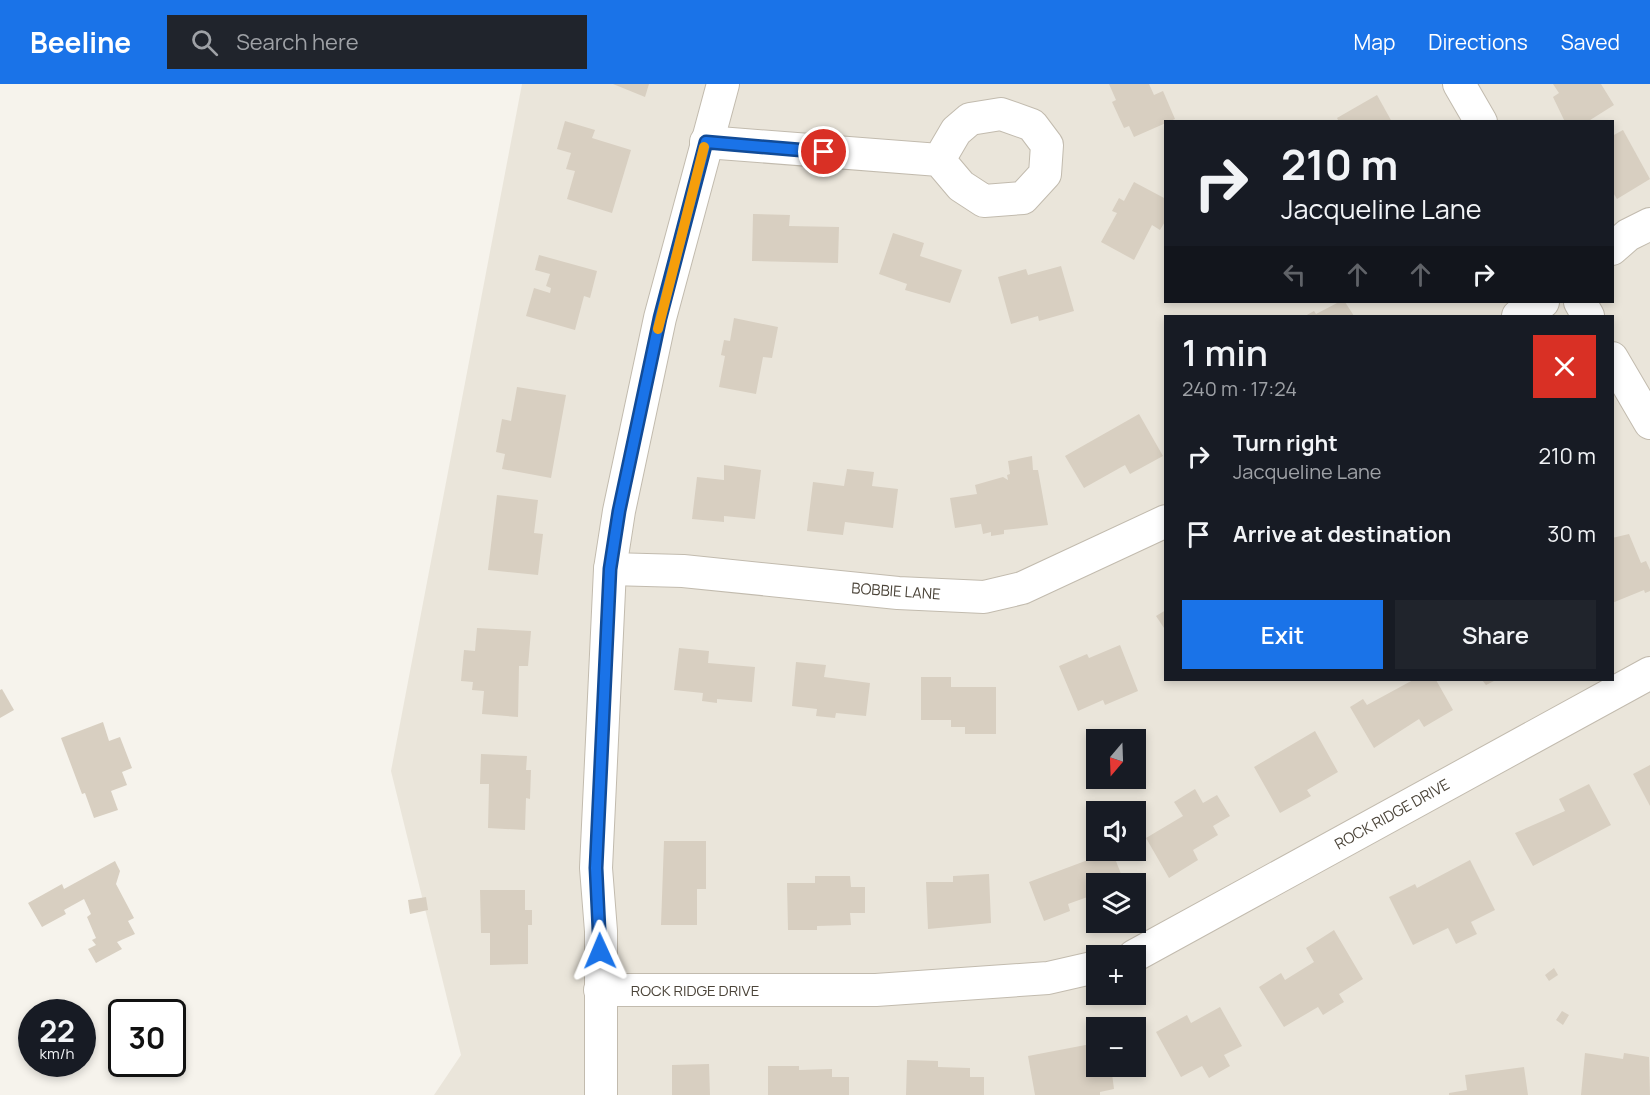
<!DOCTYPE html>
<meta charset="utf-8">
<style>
:root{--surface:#171b24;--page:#20242c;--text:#f1f3f6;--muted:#9ea1a6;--accent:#1a73e8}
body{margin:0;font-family:Manrope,sans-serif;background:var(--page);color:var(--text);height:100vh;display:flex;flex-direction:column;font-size:22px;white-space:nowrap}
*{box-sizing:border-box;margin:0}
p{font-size:20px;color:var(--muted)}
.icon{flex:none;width:33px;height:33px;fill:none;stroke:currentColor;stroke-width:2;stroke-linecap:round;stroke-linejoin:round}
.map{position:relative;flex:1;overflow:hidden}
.details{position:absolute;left:1164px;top:231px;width:450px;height:366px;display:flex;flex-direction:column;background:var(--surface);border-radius:0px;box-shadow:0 3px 9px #0003}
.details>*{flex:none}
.guide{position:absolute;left:1164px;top:36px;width:450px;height:183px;border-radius:0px;box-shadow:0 3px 9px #0003;background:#171b24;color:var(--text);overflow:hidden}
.needle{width:39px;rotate:199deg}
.controls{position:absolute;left:1086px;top:645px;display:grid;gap:12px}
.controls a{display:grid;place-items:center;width:60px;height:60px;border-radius:0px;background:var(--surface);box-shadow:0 3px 9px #0003;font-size:30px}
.speed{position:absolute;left:18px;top:915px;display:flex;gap:12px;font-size:30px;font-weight:700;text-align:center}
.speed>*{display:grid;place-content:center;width:78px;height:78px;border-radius:50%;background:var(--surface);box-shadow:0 3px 9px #0003;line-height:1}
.speed small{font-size:15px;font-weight:400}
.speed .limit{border:3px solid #111;border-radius:9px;background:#fff;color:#111}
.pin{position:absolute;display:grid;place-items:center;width:51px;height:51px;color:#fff;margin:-26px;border:3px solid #fff;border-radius:50%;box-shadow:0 2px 6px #0007}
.me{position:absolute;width:66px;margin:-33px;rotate:359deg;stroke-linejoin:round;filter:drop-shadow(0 0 4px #0008)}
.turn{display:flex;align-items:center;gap:21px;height:126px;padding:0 18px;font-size:27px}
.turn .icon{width:78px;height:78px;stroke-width:2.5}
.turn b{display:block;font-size:42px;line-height:51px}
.lanes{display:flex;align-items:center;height:57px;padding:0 18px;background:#0003;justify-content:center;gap:30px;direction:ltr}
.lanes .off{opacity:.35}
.round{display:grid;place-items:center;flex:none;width:63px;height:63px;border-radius:0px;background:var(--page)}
.summary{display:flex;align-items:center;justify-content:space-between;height:102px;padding:0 18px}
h1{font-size:36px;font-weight:600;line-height:45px}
.cta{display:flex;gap:12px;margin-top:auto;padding:12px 18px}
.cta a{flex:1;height:69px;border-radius:0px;background:var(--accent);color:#fff;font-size:24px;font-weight:600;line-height:69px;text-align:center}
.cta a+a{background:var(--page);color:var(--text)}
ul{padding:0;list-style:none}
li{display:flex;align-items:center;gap:18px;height:78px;padding:0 18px}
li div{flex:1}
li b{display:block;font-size:22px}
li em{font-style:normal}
header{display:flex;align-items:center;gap:36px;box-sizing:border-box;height:84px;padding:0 30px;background:var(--accent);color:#fff}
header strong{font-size:28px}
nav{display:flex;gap:33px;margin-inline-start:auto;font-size:21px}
.search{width:420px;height:54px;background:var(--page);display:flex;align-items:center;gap:15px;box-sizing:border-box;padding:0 21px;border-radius:0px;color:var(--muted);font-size:22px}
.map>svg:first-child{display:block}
.residential{fill:#eae5da;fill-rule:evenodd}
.building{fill:#d8cfc1}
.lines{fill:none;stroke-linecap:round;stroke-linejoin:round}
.minor-casing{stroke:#c2bbae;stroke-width:34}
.minor{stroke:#fff;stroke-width:32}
.route-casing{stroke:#114b97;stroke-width:15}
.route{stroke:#1a73e8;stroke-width:10}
.slow{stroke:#f59e0b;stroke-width:10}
.labels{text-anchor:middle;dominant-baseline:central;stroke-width:4.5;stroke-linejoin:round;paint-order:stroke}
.street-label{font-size:15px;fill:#4b4439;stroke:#fff}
</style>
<header>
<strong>Beeline</strong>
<div class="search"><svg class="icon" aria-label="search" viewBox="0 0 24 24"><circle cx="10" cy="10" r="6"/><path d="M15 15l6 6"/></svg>Search here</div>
<nav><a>Map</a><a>Directions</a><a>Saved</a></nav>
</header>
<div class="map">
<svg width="1650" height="1011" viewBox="0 0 1650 1011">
<rect width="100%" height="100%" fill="#f6f3ec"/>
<!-- residential -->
<path class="residential" d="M522,0H1650V1011H434L461,971L391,687ZM1166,38H1612V218H1166ZM1166,232H1612V596H1166ZM1096,656H1136V694H1096ZM1096,728H1136V766H1096ZM1096,800H1136V838H1096ZM1096,872H1136V910H1096ZM1096,944H1136V982H1096Z"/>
<!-- building -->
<g class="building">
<path d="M613,0H649L645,13Z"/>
<path d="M1109,0H1149L1154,11L1163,7L1175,35L1134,53L1129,42L1124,44L1112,18L1116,16Z"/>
<path d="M1553,0H1601L1614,21L1587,38H1565L1553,13L1559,9Z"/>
<path d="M1377,11L1392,38H1339L1337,34Z"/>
<path d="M565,37L595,46L592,54L631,66L612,129L567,115L575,87L566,85L571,69L557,65Z"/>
<path d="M1623,46L1650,95L1617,115L1612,107V52Z"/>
<path d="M1134,98L1166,115V136L1160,146L1152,141L1134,176L1101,158L1117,129L1112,127L1119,114L1124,117Z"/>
<path d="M753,130L790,131L789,142L839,143L838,179L752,177Z"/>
<path d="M893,149L924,159L920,172L962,186L950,219L905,206L907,200L879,190Z"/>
<path d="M539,171L597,187L590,214L584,212L575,246L526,232L534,204L550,209L551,204L546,202L550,190L535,186Z"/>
<path d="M1061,182L1074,227L1039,237L1038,232L1011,240L998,193L1026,185L1028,191Z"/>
<path d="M1339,218H1345L1354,232H1305L1314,227L1316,230Z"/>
<path d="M734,234L778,243L772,274L763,273L756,310L719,303L725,272L721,271L724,256L730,257Z"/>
<path d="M517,303L566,311L551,394L502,385L505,370L496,368L502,335L511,337Z"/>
<path d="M1139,330L1163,372L1130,390L1125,381L1084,404L1065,372Z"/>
<path d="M1032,372L1033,386H1038L1048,441L1004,446V450L991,452V448L983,450L981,440L955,444L950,414L977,410L975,401L1003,393L1008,396L1007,391L1010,390L1008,377Z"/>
<path d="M724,381L761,386L755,435L724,432V438L692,435L697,393L724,396Z"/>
<path d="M847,385L874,388L872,402L898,405L893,444L845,438L843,451L807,447L813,398L844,402Z"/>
<path d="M497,411L538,416L534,449L543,450L538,491L488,486Z"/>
<path d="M1629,450L1641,479L1646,477L1650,486V507L1645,509L1644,506L1612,519V454Z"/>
<path d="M1166,526V547L1156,532Z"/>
<path d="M477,544L531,547L528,582H519L518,633L482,630L484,607L472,606L473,598L461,597L464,566L475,567Z"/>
<path d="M1120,561L1138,607L1105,621L1103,616L1078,627L1059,582L1087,570L1089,574Z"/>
<path d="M679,564L709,567L708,579L755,583L752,618L717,615V619L702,617L703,609L674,606Z"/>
<path d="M796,578L826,581L824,593L870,599L866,632L836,629L835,634L816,632L817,625L792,622Z"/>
<path d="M921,593H951V603H996V650H965V643H951V636H921Z"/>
<path d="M1413,596H1436L1453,626L1424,643L1419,635L1374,664L1350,623L1363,615L1367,621Z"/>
<path d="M1482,596H1496L1486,601Z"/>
<path d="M2,605L14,626L0,634V606Z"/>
<path d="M103,638L109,657L120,653L132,684L122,688L127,701L111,707L118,726L94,734L85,709L82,710L61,654Z"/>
<path d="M1315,647L1338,688L1307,706L1311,712L1280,729L1254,683Z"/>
<path d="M481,670L527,672L526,686H531L530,715L526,714L525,746L488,744L489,700H480Z"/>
<path d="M1650,681V722L1633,690Z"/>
<path d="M1589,700L1611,741L1533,782L1515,749L1565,727L1559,715Z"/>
<path d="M1195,705L1203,719L1217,711L1230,732L1213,742L1218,751L1193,766L1198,776L1169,794L1146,754L1183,732L1174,718Z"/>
<path d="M664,757H706V805H697V841H661Z"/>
<path d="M1112,767L1125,800H1096V819L1093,811L1068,820L1070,827L1044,837L1029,798Z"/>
<path d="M1470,776L1495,826L1471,838L1477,850L1456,860L1448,844L1413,861L1389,813L1415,800L1417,804Z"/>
<path d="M115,777L120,787L116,800L134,834L128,837L135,850L117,858L122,865L96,879L88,865L96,861L92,856L96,854L87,833L91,830L84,815L64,826L66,830L42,843L28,819L62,800L64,805Z"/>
<path d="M989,790L991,839L928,845L926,798H953V792Z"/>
<path d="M815,792H850L851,803H865V829H850L851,841L817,842V846H788L787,799H815Z"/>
<path d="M480,806H525V826H532V841H528V880L490,881V849H481Z"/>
<path d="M426,813L428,826L410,830L408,816Z"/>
<path d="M1334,846L1363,895L1339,910L1344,918L1323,931L1318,923L1284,943L1259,903L1281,889L1285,896L1314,878L1306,864Z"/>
<path d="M1554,884L1558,891L1549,897L1545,891Z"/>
<path d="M1220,923L1242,962L1224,971L1230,982L1209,994L1202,982L1181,993L1156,948L1187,931L1191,939Z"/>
<path d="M1562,927L1569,931L1563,941L1556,936Z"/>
<path d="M1096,959V982H1111L1114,1005L1100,1008V1011H1035L1028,972Z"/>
<path d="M1585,969L1623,975L1624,969L1649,973L1650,1011H1581Z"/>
<path d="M907,976L938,977V983L970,984V993H984V1011H906Z"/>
<path d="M709,980L710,1011H672V981Z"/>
<path d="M768,982H799V986L832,985V993H849V1011H768Z"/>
<path d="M1524,983L1528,1011H1449V1009L1467,1006L1465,991Z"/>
</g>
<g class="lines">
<defs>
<g id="minor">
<path d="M1459,0L1481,38"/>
<path d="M706,58L939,76L961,102L984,117L1023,114L1045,90L1047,61L1032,41L1001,30L970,35L956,47L939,76"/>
<path d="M1612,165L1628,151L1650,140"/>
<path d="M1580,218L1588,232"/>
<path d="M1518,232L1543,218"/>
<path d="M1612,274L1650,339"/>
<path d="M610,485L683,487L898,509L984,513L1022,504L1166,437"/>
<path d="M1134,872L1650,589"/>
<path d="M600,906H876L1048,894L1096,883"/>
<path d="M601,1011V847L596,784L610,485L619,427L660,234L723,0"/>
</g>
</defs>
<!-- minor casing -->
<use href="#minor" class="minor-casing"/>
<!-- minor -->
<use href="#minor" class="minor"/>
</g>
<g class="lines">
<defs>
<path id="route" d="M600,867L596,784L610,485L619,427L660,234L706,58L824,68"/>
</defs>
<!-- route casing -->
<use href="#route" class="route-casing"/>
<!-- route -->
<use href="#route" class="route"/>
<!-- slow -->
<path class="slow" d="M658,245L704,63"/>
</g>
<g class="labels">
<!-- street labels -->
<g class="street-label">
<text transform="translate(896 507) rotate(4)">BOBBIE LANE</text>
<text transform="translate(1392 730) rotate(-29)">ROCK RIDGE DRIVE</text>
<text x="695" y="906">ROCK RIDGE DRIVE</text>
</g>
</g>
</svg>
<div class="controls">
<a><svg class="needle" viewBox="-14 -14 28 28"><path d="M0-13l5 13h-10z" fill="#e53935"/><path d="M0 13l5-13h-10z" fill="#9ea1a6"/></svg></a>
<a><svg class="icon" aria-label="sound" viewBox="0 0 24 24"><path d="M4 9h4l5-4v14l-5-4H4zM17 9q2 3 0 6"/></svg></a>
<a><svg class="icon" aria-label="layers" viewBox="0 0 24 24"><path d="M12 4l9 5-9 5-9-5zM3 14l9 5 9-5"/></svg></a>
<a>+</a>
<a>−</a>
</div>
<div class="speed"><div>22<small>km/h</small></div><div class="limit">30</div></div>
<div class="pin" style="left:824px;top:68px;background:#d93025"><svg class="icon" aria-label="arrive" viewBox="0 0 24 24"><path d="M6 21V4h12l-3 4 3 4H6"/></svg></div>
<svg class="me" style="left:600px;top:867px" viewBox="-20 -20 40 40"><path d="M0-17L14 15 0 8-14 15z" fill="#1a73e8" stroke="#fff" stroke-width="4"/></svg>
<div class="guide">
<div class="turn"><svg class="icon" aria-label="right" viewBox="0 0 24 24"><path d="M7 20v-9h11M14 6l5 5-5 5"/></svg><div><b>210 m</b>Jacqueline Lane</div></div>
<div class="lanes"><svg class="icon off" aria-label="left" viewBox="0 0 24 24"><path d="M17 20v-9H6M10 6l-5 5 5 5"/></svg><svg class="icon off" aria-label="ahead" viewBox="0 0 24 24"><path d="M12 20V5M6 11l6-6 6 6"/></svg><svg class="icon off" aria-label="ahead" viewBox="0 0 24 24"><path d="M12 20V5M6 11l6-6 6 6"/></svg><svg class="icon" aria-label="right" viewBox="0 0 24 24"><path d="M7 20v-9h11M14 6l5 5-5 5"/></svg></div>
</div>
<section class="details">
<div class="summary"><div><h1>1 min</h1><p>240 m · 17:24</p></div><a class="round" style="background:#d93025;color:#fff"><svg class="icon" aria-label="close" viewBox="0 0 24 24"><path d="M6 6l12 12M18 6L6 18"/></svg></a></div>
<ul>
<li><svg class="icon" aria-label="right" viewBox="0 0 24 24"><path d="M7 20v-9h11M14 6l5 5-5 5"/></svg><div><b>Turn right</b><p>Jacqueline Lane</p></div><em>210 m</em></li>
<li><svg class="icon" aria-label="arrive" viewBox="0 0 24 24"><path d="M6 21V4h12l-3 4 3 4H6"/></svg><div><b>Arrive at destination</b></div><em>30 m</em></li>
</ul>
<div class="cta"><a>Exit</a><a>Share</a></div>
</section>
</div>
